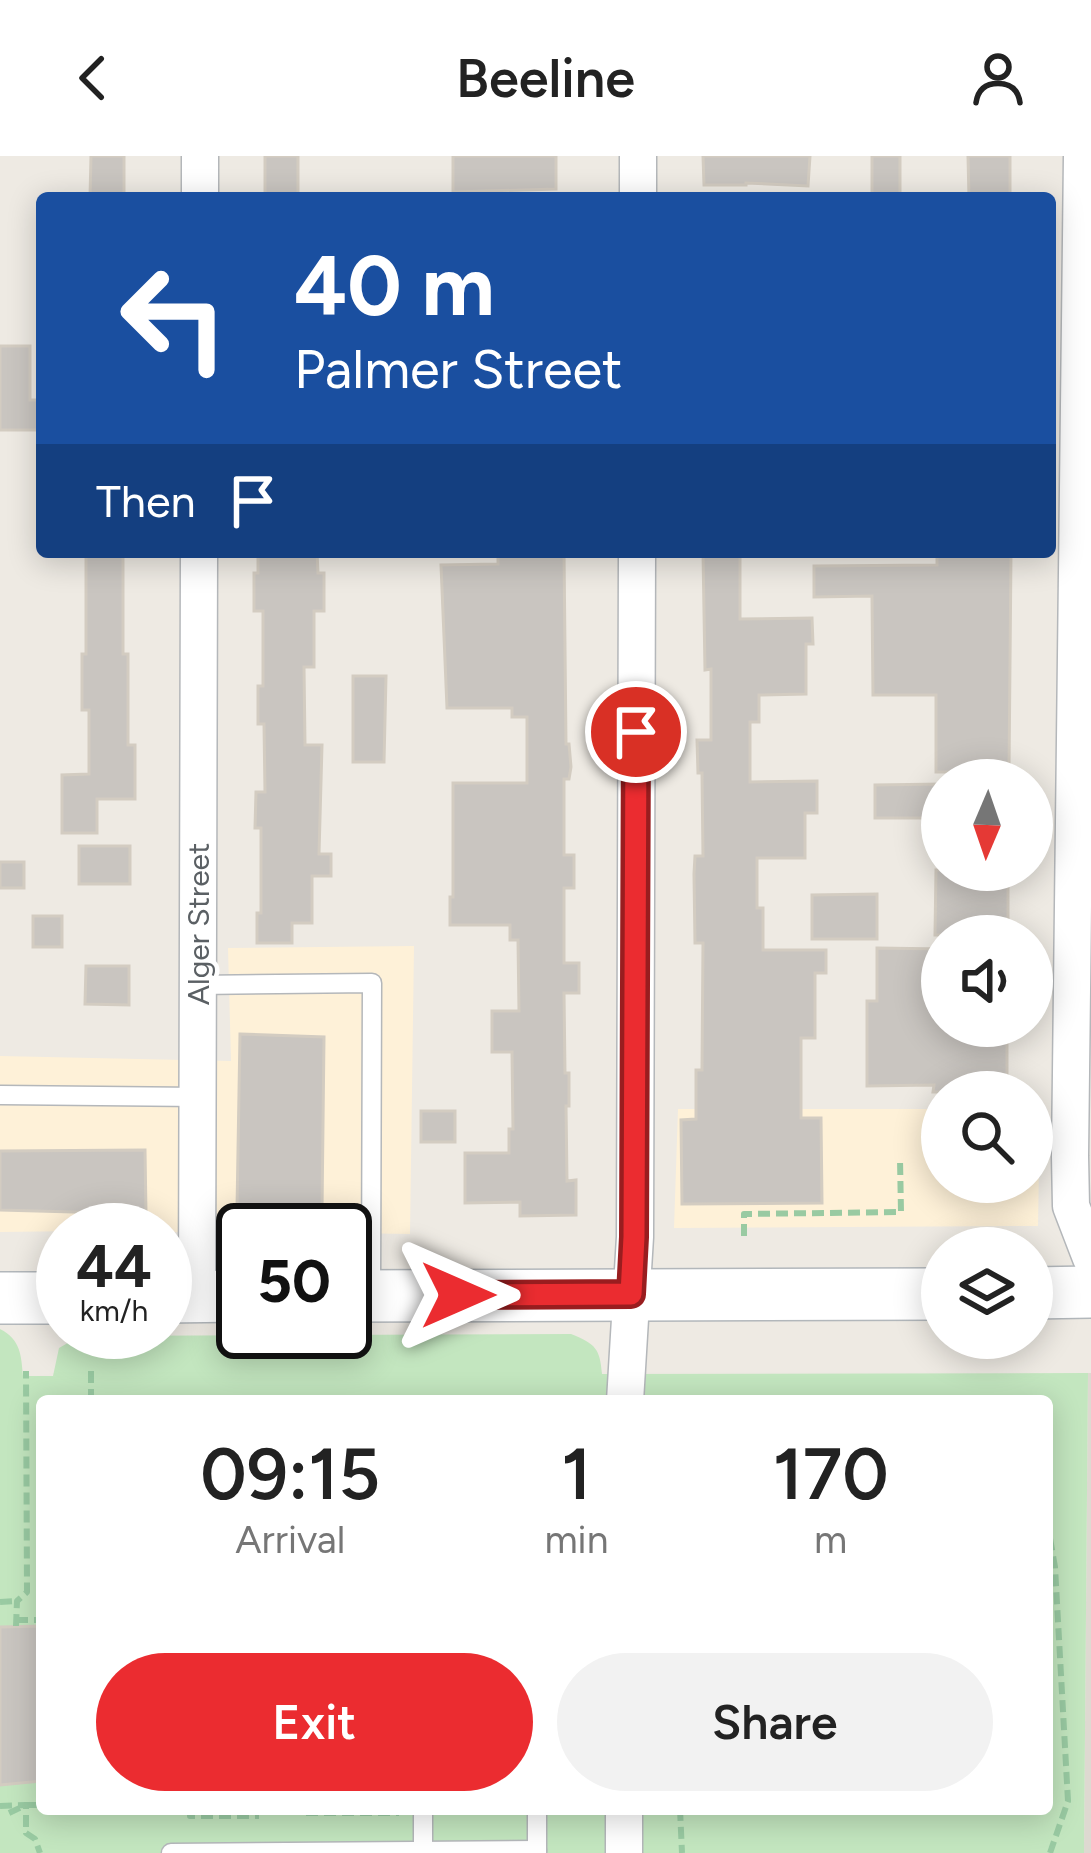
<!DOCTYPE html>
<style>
:root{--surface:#fff;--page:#f2f2f2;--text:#222;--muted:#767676;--accent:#eb2c30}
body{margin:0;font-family:Figtree,sans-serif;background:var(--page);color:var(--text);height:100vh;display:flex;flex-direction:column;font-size:45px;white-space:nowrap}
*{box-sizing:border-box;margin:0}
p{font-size:39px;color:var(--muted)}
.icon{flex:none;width:66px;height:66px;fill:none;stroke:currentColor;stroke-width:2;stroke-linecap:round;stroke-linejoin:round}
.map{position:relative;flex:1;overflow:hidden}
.details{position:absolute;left:36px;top:1239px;width:1017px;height:420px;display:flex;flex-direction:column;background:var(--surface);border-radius:12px;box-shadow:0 6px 30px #0003}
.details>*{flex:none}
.hud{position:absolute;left:36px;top:36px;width:1020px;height:366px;border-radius:12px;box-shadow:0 6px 30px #0003;background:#1a4fa0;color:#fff;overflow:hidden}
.needle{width:78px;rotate:182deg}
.tools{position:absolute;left:921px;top:603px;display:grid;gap:24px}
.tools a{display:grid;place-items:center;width:132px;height:132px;border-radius:50%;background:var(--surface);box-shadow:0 6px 30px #0003;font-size:60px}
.speed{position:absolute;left:36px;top:1047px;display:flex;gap:24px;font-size:60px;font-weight:700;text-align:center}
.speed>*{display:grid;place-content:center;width:156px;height:156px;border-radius:50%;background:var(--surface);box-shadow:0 6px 30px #0003;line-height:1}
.speed small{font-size:30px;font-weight:400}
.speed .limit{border:6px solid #111;border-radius:18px;background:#fff;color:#111}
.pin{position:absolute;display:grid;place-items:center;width:102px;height:102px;color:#fff;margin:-51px;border:6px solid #fff;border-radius:50%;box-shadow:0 3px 12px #0007}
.me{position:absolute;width:132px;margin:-66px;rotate:90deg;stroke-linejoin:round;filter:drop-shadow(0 0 9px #0008)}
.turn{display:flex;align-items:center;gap:42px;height:252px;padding:0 60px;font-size:54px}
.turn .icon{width:156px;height:156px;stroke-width:2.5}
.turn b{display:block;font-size:84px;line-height:102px}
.then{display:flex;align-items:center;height:114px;padding:0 60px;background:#0003;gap:24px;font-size:45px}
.eta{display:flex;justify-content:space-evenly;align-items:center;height:204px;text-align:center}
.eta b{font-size:72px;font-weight:600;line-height:84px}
.button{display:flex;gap:24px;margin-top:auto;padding:24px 60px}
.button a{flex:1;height:138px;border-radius:72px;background:var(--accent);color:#fff;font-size:48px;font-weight:600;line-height:138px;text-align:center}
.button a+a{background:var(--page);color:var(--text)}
header{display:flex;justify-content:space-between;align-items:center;height:156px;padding:0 60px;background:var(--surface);font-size:54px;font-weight:600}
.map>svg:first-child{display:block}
.commercial{fill:#fef1d8}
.education{fill:#ded9d1}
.green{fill:#c3e6bf;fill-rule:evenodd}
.building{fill:#c9c5c0;stroke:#d3ccc1;stroke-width:3}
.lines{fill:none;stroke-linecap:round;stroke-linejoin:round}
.service-casing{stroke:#b4b7ba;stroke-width:21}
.minor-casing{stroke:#b4b7ba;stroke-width:39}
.secondary-casing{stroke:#b2b7bb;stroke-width:54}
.path{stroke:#99caa2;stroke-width:6;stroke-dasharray:12 6;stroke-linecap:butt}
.service{stroke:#fff;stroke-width:18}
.minor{stroke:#fff;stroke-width:36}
.secondary{stroke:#fff;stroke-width:51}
.route-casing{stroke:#991d1f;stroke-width:30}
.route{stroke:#eb2c30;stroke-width:21}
.labels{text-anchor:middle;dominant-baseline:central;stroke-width:9;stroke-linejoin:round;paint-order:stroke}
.street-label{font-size:30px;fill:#5b6064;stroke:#fff}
</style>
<header><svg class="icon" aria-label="back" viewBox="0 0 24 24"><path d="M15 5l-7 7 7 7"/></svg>Beeline<svg class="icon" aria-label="person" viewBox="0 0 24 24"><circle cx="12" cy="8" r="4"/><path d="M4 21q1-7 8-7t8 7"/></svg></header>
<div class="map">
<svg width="1091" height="1697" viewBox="0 0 1091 1697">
<rect width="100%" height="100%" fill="#eeeae3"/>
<!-- commercial -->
<g class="commercial">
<path d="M414,790L410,1078L345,1077V1074H243V1077L165,1076V1074L0,1076V900L231,905L228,792Z"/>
<path d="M1032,952H1040L1038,1070L674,1072L678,953H942V1026H1032Z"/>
</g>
<!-- education -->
<path class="education" d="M1088,1217H1091V1697H1084Z"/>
<!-- green -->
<path class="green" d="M0,1173C21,1184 21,1199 23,1220H53L59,1192L80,1180L571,1178C596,1188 600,1193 602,1218L1088,1217L1084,1697H0ZM42,1245H1047V1653H42Z"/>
<!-- building -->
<g class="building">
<path d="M91,0H124V42H90Z"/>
<rect x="265" y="0" width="33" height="42"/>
<path d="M453,0H556V33L453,36Z"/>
<path d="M703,0H810L808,30L746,27V29H704Z"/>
<rect x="872" y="0" width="28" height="42"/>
<path d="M968,0H1010V42H969Z"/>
<path d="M0,190H30V244H42V274H0Z"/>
<path d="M86,396H123V498H128V589H135V643H97V677H62V619L89,618V554H82V498H86Z"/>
<path d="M258,396H317L318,417H324V455H314V511H304L305,589H322L319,698H331V720H312V767H292V787H257V757H261V672H255L256,636H265L264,568H258V530H263V455H254V417H258Z"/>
<path d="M498,396H564L566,588H569L571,611L569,623H564V699H574V732H564V807H579V837H564L565,917H569V950H566L567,1025L576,1024V1059L520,1060V1046L465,1047V997H509V973H513L512,896H492V855H519L518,784H510V769H450V741H453V627H527V561H512V552H447L441,409L498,408Z"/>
<path d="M703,396H740V463L812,462L813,488H806V538L759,539V566H750V626L817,625V657H805V702H757V752H763V794H826V817H815V882H801V962H821L822,1047L682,1048L681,964L696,963V914H702L703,787H695L694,718L695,700H703L702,617H698L697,584H711V513L705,514Z"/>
<path d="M937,396H1011L1009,616H936V539H873L872,440L814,441V410L937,409Z"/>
<path d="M353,520H386L384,606H353Z"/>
<path d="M942,628V662H875V629Z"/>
<rect x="79" y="690" width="51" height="38"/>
<rect x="0" y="706" width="24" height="26"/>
<path d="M936,714H1008V779H935Z"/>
<path d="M877,738V783H812V739Z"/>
<rect x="33" y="760" width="29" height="31"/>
<path d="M877,792L942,793V870H1007V936H933L934,929L867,930V845H877Z"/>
<path d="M86,810H129V849L85,848Z"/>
<path d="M240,878L324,881L322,1055L237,1054Z"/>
<rect x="421" y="955" width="34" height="31"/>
<path d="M145,994L146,1058L0,1054V995Z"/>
<path d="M42,1470V1625L0,1629V1471Z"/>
</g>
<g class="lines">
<defs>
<g id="service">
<path d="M198,829L372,827L371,1135"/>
<path d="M1,939L199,941"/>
<path d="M423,1653V1697"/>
<path d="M537,1653V1697"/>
<path d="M171,1697L537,1694"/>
</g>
<g id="minor">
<path d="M1082,0L1070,1000L1071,1050L1091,1102"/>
<path d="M200,42V0"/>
<path d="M638,42V0"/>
<path d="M197,1141L199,396"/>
<path d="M625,1245L635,1081L637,396"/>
<path d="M624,1697V1653"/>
</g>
<g id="secondary">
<path d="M1032,1137L1091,1136"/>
<path d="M345,1140L942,1138"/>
<path d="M165,1141L243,1140"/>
<path d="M0,1142H63"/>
</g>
</defs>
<!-- service casing -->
<use href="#service" class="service-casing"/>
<!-- minor casing -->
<use href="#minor" class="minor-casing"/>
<!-- secondary casing -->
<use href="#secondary" class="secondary-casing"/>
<!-- path -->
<g class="path">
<path d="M744,1080V1058L901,1056L900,1003"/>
<path d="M91,1245V1215"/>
<path d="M1047,1365L1055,1411L1068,1645L1050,1697"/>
<path d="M0,1446L17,1445"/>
<path d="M16,1464H42"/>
<path d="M16,1470L17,1445L27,1436L26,1215"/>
<path d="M0,1650L26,1649V1677L35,1683L40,1697"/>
<path d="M190,1653V1660H259"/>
<path d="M680,1653L682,1697"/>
<path d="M9,1657L26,1649H42"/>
<path d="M306,1657H399"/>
</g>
<!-- service -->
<use href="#service" class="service"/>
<!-- minor -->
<use href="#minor" class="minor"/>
<!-- secondary -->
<use href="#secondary" class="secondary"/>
</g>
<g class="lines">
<defs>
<path id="route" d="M458,1139L631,1138L634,1081L636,576"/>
</defs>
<!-- route casing -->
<use href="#route" class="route-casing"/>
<!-- route -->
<use href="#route" class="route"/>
</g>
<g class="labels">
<!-- street labels -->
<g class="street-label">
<text transform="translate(198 768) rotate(-90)">Alger Street</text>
</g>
</g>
</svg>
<div class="tools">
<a><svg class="needle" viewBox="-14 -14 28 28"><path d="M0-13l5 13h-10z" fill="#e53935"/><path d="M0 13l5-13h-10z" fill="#767676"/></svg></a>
<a><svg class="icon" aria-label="sound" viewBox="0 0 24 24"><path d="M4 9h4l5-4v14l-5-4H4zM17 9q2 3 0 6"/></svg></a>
<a><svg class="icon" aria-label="search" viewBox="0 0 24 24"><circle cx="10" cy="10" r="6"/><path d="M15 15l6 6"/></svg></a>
<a><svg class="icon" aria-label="layers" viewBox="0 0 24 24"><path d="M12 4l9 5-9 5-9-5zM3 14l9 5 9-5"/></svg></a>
</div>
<div class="speed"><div>44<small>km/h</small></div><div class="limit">50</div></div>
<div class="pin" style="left:636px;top:576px;background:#d93025"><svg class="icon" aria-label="arrive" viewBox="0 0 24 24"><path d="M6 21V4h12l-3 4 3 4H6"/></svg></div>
<svg class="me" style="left:458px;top:1139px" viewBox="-20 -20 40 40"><path d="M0-17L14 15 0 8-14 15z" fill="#eb2c30" stroke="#fff" stroke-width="4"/></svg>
<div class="hud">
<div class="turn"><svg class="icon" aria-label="left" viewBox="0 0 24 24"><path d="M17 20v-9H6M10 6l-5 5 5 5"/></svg><div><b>40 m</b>Palmer Street</div></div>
<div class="then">Then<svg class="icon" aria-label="arrive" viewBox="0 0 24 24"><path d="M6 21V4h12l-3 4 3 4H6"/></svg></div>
</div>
<section class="details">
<div class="eta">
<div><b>09:15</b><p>Arrival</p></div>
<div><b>1</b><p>min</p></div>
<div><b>170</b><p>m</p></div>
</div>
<div class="button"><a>Exit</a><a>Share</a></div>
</section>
</div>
